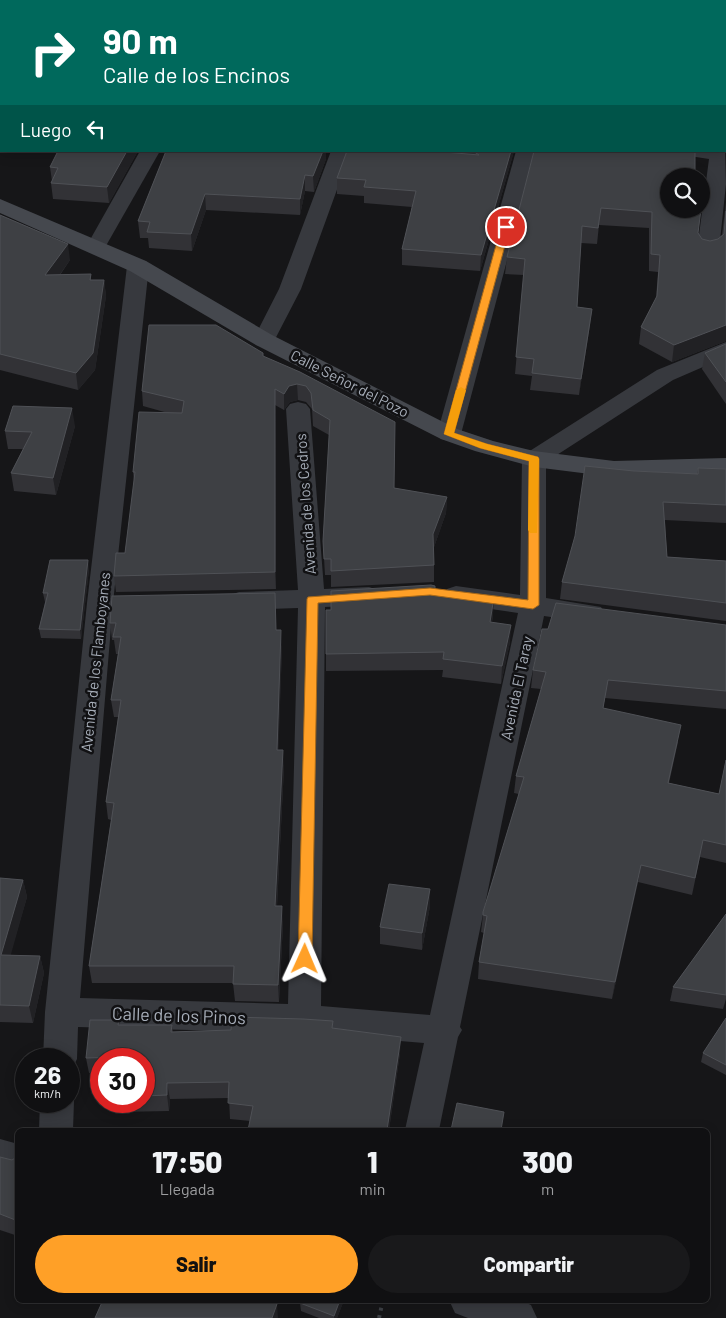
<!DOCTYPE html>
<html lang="es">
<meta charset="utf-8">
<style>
:root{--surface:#101012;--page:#19191b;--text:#f1f3f6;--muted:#9c9d9f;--line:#303032;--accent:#ffa027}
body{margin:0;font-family:Barlow,sans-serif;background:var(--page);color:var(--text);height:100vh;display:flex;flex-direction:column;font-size:19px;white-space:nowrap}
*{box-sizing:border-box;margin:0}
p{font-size:16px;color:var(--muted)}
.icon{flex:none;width:28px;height:28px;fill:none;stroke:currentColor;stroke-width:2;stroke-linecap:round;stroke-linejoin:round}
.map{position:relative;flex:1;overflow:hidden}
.side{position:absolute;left:15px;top:1128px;width:695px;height:175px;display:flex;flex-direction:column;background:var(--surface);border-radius:8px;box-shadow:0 2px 12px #0003,0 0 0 1px var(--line)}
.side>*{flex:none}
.guide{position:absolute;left:0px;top:0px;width:726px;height:152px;box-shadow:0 2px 12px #0003,0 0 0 1px var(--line);background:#00695c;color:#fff;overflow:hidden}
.buttons{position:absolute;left:660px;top:168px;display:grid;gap:10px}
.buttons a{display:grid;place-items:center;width:50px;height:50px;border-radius:50%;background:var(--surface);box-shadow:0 2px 12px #0003,0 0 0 1px var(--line);font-size:25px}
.speed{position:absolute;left:15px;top:1048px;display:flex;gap:10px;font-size:25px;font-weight:700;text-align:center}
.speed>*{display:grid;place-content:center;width:65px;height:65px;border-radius:50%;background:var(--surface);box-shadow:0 2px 12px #0003,0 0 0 1px var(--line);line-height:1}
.speed small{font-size:12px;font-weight:400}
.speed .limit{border:8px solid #d22;background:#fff;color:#111}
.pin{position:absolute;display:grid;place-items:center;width:42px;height:42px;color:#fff;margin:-21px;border:2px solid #fff;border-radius:50%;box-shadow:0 1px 5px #0007}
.me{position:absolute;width:55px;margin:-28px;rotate:1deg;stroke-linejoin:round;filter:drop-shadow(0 0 4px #0008)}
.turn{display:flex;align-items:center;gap:18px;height:105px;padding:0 20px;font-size:22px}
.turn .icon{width:65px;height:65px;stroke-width:2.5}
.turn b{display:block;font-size:35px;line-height:42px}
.then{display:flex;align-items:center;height:48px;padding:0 20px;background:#0003;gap:10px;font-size:19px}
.eta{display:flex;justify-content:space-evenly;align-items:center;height:85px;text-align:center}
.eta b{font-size:30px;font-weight:800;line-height:35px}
.cta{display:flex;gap:10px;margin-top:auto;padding:10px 20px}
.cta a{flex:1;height:58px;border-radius:30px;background:var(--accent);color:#111;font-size:20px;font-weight:800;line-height:58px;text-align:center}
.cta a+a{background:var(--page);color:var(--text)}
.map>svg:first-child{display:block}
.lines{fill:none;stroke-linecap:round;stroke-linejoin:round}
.path{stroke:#3d4045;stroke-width:4;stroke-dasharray:3 4.5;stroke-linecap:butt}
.street{fill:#37393e;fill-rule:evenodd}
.secondary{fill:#45484e;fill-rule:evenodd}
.wall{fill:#323236}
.shaded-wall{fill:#212124}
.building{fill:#3e4044;stroke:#4f5156}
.route{fill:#ffa027;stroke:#a66819}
.slow{fill:#f59e0b}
.labels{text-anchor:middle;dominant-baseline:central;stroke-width:5;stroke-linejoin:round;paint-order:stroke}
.street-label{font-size:15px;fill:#a7aeb9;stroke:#111113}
.near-street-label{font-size:18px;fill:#a7aeb9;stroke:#111113}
</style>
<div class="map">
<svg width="726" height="1318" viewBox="0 0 726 1318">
<rect width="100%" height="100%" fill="#161618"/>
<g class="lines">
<!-- path -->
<path class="path" d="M379,1318L383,1300"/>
<!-- street -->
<g class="street">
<path d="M726,82V103L725,104V83Z"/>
<path d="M725,146L726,184L719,250L715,254L708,256L701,254L697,250L709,159L683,155L680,151H725Z"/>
<path d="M140,151H160L103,251L96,253L89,251L86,247Z"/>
<path d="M331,151H351L301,289L272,345L264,347L256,345L253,340L279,289Z"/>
<path d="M516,151H536L461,434L457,439L449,441L441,439L437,434Z"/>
<path d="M138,260L146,261L149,266L113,603L80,998L288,1004L298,608L239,610L230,607L226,601L230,595L239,592L298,590L286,409L290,404L298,402L306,404L310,409L324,589L369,587L378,590L382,596L378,602L369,605L325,607L321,1006L430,1015L518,613L456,604L447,601L443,595L447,589L456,586L520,595L522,459L525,454L657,370L726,342V357L673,380L546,462V598L601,607L605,614L601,621L592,623L544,616L460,1027L462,1030L458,1037L439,1130H405L424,1043L304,1033L78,1027L77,1059L72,1069L69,1071V1059H43L45,1012L87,603L127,266L130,261Z"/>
<path d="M69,1090L74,1101L73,1130H39L40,1101H69Z"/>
<path d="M0,1139L18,1144V1176L0,1171Z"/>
<path d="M449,1300H519L531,1305L537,1318H468L455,1313Z"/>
</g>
<!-- secondary -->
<path class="secondary" d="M0,199L146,261L272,335L457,429L493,441L534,451L614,461L726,458V474L614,477L534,467L475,451L441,439L256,345L130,271L0,213Z"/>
</g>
<!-- wall -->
<g class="wall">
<path d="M0,0H726V80L725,81V1H1V146H0Z"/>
<path d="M138,151L109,203L53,199L51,183L52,181L50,167Z"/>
<path d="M166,151H326V159L314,192L305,191L300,215L206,210L192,251L149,248L148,238H140L138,221Z"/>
<path d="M448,151H514L480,271L402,265V249L412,207L364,203V196L337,194V178L450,153Z"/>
<path d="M534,151L698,233L702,239L710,241L718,239L722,235L726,202V341L672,362L639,344L641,327L656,298L658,272L649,271V228L599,225L597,244L581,243L577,307L592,309L590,325L579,395L530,390L532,376L515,374L524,275L505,274L507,257Z"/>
<path d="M0,215L70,260L60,275L91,274V280H104L106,296L95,370L78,390L0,370Z"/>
<path d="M726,344V404L702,369L705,353Z"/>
<path d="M263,357L300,372L394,488L447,497L446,513L434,547V582L331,587V575H325L323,541L329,435L313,426L312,409L306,402L298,400L290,402L284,410L275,405L276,589L116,592L114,576L125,553L134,482L133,472L168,413L143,406L142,391Z"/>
<path d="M75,426L56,495L14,491L11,473L23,449H8L5,431Z"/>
<path d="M698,468L726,469V523L665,520L667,557L726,561V621L560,599L562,582L634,471L697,474Z"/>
<path d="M89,569L81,639L41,638L39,629L45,602L43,593Z"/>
<path d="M435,590L493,615L492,622L510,642L501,684L442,677L443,670L326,671V654L331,610Z"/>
<path d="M276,610V630L282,648L278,750L284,767L277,906L283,923L279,1002L235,1001L233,983H92L89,966L111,820L108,819L106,802L118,717H114L111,700L118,654H116L114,640H112L110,623Z"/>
<path d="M726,625V709L605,698L603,708L678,742L669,783L719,794L726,760V863L700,857L692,895L638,882L612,999L478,979L479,962L484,933L481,932L483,915L519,794L514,793L516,776L541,689L531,688L533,670L548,629Z"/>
<path d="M0,878L23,880L27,897L10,955L40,956L44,973L33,1023L0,1022Z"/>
<path d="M430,906L422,950L380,944V927Z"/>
<path d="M726,914V999L723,1009L670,1001L673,987Z"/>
<path d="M726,1018V1075L701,1062L703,1053Z"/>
<path d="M119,1020L120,1025H172L173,1032L333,1028L400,1053L389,1130H248L250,1121L230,1119L229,1098L170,1099L169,1111L118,1112L116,1101H144V1059H101V1073H89L86,1058Z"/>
<path d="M18,1155V1236L0,1230V1157L12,1160Z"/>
<path d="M301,1300H344L337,1318H319L301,1311L300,1303Z"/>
</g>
<!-- shaded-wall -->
<g class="shaded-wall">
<path d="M726,67V80L725,81V72Z"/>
<path d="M127,151H138L109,203L107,187Z"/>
<path d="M323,151H326V159L314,192L313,176Z"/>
<path d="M511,151H514L480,271L481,255Z"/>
<path d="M305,175V191L300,215V199Z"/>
<path d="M205,194L206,210L192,251L191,234Z"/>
<path d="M68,244L70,260L48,291L45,275Z"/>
<path d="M104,280L106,296L95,370L78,390L76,373Z"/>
<path d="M592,309L590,325L579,395L581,379Z"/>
<path d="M726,325V341L672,362L674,345Z"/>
<path d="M297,384L298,400L290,402L284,410V394L289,386Z"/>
<path d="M275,389V405L276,589L275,572Z"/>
<path d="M72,408L75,426L56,495L53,478Z"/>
<path d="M447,497L446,513L433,550V534Z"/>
<path d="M88,560L89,569L81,639L80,630Z"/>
<path d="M494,597L493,615L489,640L490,622Z"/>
<path d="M511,625L510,642L501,684L502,666Z"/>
<path d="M281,630L282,648L278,767L277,750Z"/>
<path d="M283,750L284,767L276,923L275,906Z"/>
<path d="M641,865L638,882L612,999L615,982Z"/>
<path d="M23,880L27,897L6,972L1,955Z"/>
<path d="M430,889V906L422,950V933Z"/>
<path d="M282,906L283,923L279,1002L278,985Z"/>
<path d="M40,956L44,973L33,1023L29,1006Z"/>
<path d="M401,1037L400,1053L389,1130H387Z"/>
<path d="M167,1083L170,1099L169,1111L167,1095Z"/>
<path d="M340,1300H344L337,1318H334V1316Z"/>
<path d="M277,1304L278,1318H272Z"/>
</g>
<!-- building -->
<g class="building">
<path d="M0,0H726V67H725V1H1V131H0Z"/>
<path d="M58,151H127L107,187L51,183L58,168L50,167Z"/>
<path d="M166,151H323L313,176L305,175L300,199L205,194L191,234L147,232L150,222L138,221Z"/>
<path d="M347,151H433L479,155L473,151H511L481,255L402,249L416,191L364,187L366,180L337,178Z"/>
<path d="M534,151H695V176H669V209H701L698,233L702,239L710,241L718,239L724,234L726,211V325L674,345L641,327L657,296L660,255L651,254L652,212L601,208L598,228L582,226L577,307L592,309L581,379L532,373L534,359L516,357L525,259L507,257Z"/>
<path d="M701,179H705L701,206Z"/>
<path d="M0,215L68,244L45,275L91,274L90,280H104L93,353L76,373L0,354Z"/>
<path d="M149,325H216L263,353V356L300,372L395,422L394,488L447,497L433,534L434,565L331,571V559H324L323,541L330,420L313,410L311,393L306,386L297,384L289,386L284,394L275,389V572L114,576L116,553H125L135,472H133L139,412L182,413L184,401L142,391Z"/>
<path d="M726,344V382L705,353Z"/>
<path d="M13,406L72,408L53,478L11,473L32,432L5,431Z"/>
<path d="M585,466L634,471L698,474V468L726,469V505L663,502L667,557L726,561V603L562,582L575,536Z"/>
<path d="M50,560H88L80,630L39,629L48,593H43Z"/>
<path d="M431,585L435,586V590L494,597L490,622L511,625L502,666L443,659L444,652L326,654V610H331V591Z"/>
<path d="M275,593L276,630H281L277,750H283L275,906H282L278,985L233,984L234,966H89L114,803L106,802L121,700H111L121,637H113L116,623H110L112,596Z"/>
<path d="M556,603L726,625V691L608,680L603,708L681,725L668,783L719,794L726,760V845L703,840L695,878L641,865L615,982L479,962L487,916L483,915V912L524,777L516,776L546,672L533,670L542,629H548Z"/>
<path d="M0,878L23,880L1,955L40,956L29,1006L0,1005Z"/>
<path d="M389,884L430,889L422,933L380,927Z"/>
<path d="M726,914V995L673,987Z"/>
<path d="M232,1017L303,1019L333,1021L332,1028L401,1037L387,1130H248L253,1106L228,1103L229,1082L167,1083V1095L144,1096V1059H119V1057L86,1058L90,1020H119L118,1025H172L171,1032L231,1030Z"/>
<path d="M726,1018V1065L703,1053Z"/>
<path d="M457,1103L504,1112L501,1130H451Z"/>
<path d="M15,1154L18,1155V1221L0,1214V1157L12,1160L15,1158Z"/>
<path d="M103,1300H265L277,1304L272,1318H95Z"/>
<path d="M301,1300H340L334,1316L300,1303Z"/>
</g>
<!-- route -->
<path class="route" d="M506,224L510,227L454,433L487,444L538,457L539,459V605L533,609L430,595L318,603L312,959L310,963L305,965L300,963L298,959L307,599L308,597L430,588L528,600L529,461L480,448L444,434L501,227Z"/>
<!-- slow -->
<path class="slow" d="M461,387L466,390L454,433L487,444L538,457L539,459L537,533H530L528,530L529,461L480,448L444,434L456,390Z"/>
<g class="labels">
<!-- street labels -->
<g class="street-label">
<text transform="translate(350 383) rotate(27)">Calle Señor del Pozo</text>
<text transform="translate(305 504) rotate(-94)">Avenida de los Cedros</text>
<text transform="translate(95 662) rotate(-84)">Avenida de los Flamboyanes</text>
<text transform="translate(516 688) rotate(-78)">Avenida El Taray</text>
</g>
<!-- near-street labels -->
<g class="near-street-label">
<text transform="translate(179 1015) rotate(2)">Calle de los Pinos</text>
</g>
</g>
</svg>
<div class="buttons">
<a><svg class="icon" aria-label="search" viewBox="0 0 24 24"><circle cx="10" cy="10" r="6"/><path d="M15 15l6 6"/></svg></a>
</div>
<div class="speed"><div>26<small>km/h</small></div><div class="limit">30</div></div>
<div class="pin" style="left:506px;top:227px;background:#d93025"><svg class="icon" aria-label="arrive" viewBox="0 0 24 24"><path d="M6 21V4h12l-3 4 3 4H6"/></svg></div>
<svg class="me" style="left:305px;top:959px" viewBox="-20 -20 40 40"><path d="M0-17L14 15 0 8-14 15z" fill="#ffa027" stroke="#fff" stroke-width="4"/></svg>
<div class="guide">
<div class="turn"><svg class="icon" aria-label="right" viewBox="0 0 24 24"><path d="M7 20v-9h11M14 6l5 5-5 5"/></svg><div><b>90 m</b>Calle de los Encinos</div></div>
<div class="then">Luego<svg class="icon" aria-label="left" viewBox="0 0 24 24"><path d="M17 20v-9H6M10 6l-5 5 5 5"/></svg></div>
</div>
<section class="side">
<div class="eta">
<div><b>17:50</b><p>Llegada</p></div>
<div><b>1</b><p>min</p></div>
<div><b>300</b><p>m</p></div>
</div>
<div class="cta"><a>Salir</a><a>Compartir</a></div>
</section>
</div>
